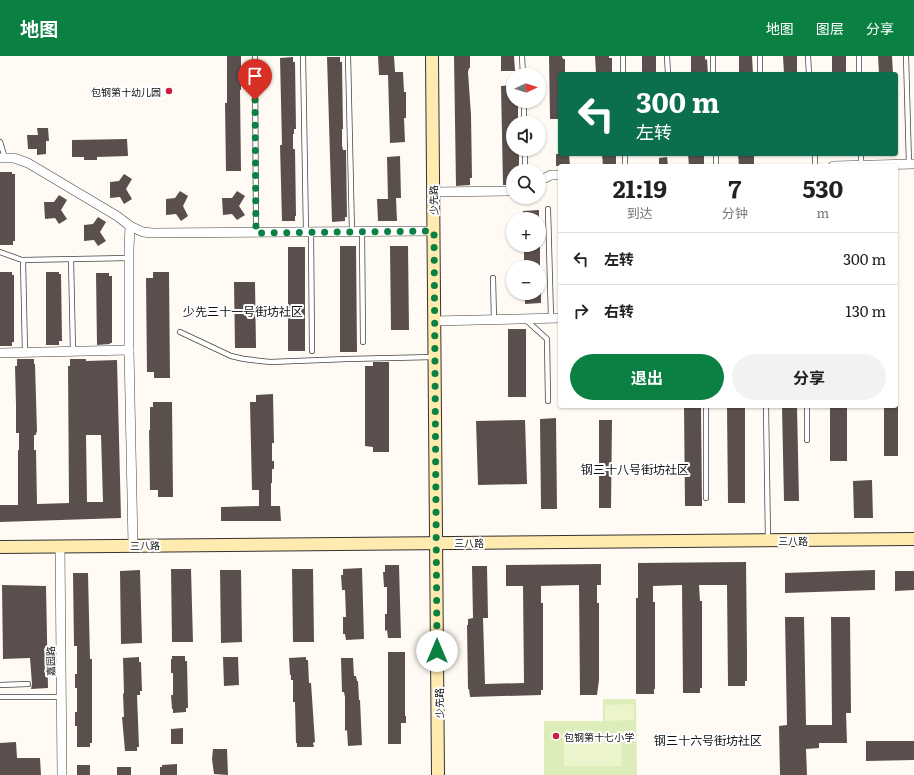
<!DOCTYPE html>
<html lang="zh">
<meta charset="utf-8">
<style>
:root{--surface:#fff;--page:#f2f2f2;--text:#222;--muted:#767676;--line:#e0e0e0;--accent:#0b8043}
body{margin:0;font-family:Literata,"Noto Sans SC",serif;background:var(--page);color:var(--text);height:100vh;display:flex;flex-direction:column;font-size:15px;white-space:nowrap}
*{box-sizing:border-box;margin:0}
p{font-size:13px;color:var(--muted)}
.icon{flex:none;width:22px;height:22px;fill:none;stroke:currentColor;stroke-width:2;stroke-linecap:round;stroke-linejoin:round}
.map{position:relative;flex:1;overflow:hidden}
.side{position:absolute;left:558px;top:108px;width:340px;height:244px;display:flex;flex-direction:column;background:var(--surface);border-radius:4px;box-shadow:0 1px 3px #0004}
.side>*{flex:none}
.banner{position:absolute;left:558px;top:16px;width:340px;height:84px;border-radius:4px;box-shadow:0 1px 3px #0004;background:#0b6e4f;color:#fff;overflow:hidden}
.needle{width:26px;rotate:86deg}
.fabs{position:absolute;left:506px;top:12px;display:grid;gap:8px}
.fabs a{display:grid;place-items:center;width:40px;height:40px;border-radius:50%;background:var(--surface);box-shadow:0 1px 3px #0004;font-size:20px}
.pin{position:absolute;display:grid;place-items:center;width:34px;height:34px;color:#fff;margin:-41px -17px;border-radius:50% 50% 50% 0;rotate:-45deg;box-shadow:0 0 4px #0007}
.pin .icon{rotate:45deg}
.me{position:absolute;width:44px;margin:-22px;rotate:0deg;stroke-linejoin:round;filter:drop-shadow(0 0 3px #0008)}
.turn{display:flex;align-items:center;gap:14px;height:84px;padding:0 12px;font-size:18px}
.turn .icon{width:52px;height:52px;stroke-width:2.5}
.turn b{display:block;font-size:28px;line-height:34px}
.eta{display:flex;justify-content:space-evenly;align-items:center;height:68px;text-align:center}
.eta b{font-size:24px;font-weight:700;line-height:28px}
.button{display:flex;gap:8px;margin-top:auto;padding:8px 12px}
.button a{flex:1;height:46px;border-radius:24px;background:var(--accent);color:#fff;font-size:16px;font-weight:700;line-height:46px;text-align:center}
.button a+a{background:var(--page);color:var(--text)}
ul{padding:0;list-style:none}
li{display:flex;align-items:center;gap:12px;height:52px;padding:0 12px;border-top:1px solid var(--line)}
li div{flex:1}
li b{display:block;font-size:15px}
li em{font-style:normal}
header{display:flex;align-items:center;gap:24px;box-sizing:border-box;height:56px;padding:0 20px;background:var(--accent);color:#fff}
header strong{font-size:19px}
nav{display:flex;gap:22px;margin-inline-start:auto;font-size:14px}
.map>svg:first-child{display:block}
.green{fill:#ddedba}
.pitch{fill:#ecf4cc}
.building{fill:#5a4f4c;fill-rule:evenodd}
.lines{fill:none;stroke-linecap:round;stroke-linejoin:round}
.lane-casing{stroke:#444;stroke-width:6}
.street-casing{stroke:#444;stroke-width:10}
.secondary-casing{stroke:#333;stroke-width:14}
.lane{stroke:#fff;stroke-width:4.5}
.street{stroke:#fff;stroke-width:9}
.secondary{stroke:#ffeaaf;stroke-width:12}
.route{stroke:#0b8043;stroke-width:7;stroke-dasharray:0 12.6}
.poi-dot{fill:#cc1d41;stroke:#fff;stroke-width:1.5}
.labels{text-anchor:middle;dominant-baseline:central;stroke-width:4;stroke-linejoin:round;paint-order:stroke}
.poi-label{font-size:10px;fill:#111;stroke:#fff;text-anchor:end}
.street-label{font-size:10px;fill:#111;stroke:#fff}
.quarter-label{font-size:12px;fill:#111;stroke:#fff}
</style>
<header>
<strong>地图</strong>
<nav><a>地图</a><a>图层</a><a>分享</a></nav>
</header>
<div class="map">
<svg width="914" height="719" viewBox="0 0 914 719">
<rect width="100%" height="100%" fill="#fffbf4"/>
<!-- green -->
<path class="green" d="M603,643H636L637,719H544V665H603Z"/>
<!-- pitch -->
<g class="pitch">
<path d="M634,648V664L605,665V649Z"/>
<path d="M621,681L622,710H564V682Z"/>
</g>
<!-- building -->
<g class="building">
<path d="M227,0H241V34H240L241,115H226L225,47H227Z"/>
<path d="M378,0H394L395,16H403L404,36H406V62H404L405,86L390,87L388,19H379Z"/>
<path d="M454,0H470V12H469L468,16L471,59L472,122H470V129L456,130Z"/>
<path d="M501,0H514L515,15H501Z"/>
<path d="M549,0H562L563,3H565V18H560V63H550Z"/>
<path d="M595,0H609V2H612V18H596Z"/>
<rect x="642" y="0" width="14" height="18"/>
<path d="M691,0H705V4L707,3L708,18H691Z"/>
<path d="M739,0H752L753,18H739Z"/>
<path d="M783,0H797V18H784Z"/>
<rect x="832" y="0" width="14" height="18"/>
<path d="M878,0H892L893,18H879Z"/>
<path d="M293,1V6H295L296,73H294V78H293V93H295L296,160H295V165H282L280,89H282L280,2Z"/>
<path d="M327,1H340V6H342L343,73H342V89L343,94H346L347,161H345V165L332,166Z"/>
<path d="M513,29V45H518V63H516V67H513V93H517V95H519V113H517V115H513V129H503L501,30Z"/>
<path d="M37,72H48L49,85H46V98L37,99V93H28L27,79H38Z"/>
<path d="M127,83L128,100L97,101V104H84V101H72V84Z"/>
<path d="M556,98H569L570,110H556Z"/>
<path d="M602,98H616V110H603Z"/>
<path d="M688,98H704V110H689Z"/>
<path d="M738,98H754V110H739Z"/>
<path d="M400,100L401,142H396L397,165H378L377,143H388L387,101Z"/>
<path d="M667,101L668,110H659V102Z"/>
<path d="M0,116H12V118H15V185H13V189H0Z"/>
<path d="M124,118L132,123L126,133L132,143L124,148L120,141L110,142V126L119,125Z"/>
<path d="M180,135L188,140L183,150L188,160L181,165L176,158L166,159V143L175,142Z"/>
<path d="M237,135L245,140L239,150L245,159L237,164L232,158L223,159L222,142H232Z"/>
<path d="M59,139L67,144L61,154L67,163L59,168L55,162L45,163L44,146H54Z"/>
<path d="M539,154V163H523V155Z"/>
<path d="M98,161L106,166L100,176L106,185L98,190L94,184L84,185V169L93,168Z"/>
<rect x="524" y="189" width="16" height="22"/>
<path d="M340,190H356L357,296H340Z"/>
<path d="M390,190H408L409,274H391Z"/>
<rect x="288" y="191" width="17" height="104"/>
<path d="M0,216H12V219H14V286H12V290H0Z"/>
<path d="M46,216H59V218H61L62,285H59V289H46Z"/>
<path d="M153,216H169L170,322H154V316H147L146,222H153Z"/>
<path d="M96,217H109V220H112V287H110V288L97,289Z"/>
<path d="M234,226H255L256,292H235Z"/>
<path d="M525,237H541V247L525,248Z"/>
<rect x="508" y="273" width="18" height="68"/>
<path d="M17,303H34V308H35L37,376L36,377V379H34V394H36L37,448L69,447L68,310H70V303H86V305L117,304L121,462L0,466V449H18V394H19V377H16V349L15,310H17ZM86,379H101L103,446H87Z"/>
<path d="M373,306H389V396H373V391L365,390V310H373Z"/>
<path d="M273,338L274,387H272V405H274V413H272V427H271V450H280L281,465H221V451L259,450V434H252L250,346H256V339Z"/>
<path d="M153,346H172L173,441H158V434H150L149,374H150V351H153Z"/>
<path d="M684,350H701L702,450H685Z"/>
<path d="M727,350H745V447H728Z"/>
<path d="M782,350H797L799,445H784Z"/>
<rect x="830" y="350" width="17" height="55"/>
<rect x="884" y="350" width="14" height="50"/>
<path d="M556,362L557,453H541L540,363Z"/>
<path d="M525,364L527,428L478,429L476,365Z"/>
<path d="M599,364H612L611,452H599Z"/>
<path d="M872,424L873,462H854L853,425Z"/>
<path d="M746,506L747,596V625H745V630H728L727,529H699L700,545H702V632H700V637H683L682,529L653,530V546H655V633H654V638H636V542H638V507Z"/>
<path d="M601,508V529H597V547H599V624L597,639H580L579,529L541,530V547H543V634H541V639L470,641L469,633H468L467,569H468V563L473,562L472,510H487L488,562H483L485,628L524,627L523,530H506V509Z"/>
<path d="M385,509H399L401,582H388L387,574L385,575V558H387V531H384L383,516H385Z"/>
<path d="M362,512L364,583L346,584L345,578H343V561H346L345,534H342L341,519H343V513Z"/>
<path d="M171,513H191L193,586H172Z"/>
<path d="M292,513H313L314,586H293Z"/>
<path d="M140,514L142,587L121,588L120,515Z"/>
<path d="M220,514H241L242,586L221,587Z"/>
<path d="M875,514V534L785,537V517Z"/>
<path d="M895,515H914V534L895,535Z"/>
<path d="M73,517H88L90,603H92V687H90V691H77V670H75V656H77V632H75V618H77V590H74Z"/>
<path d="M2,529L46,530L48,632L31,633L32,628L30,602L3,603Z"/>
<path d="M785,561H804L806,669H832L831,561H850L851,657H846L847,687H819V692L806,693L807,719H780L779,670L787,669Z"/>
<path d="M388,596H405V660H406V667H401V688H388Z"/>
<path d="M172,600H185V605H187L188,652H186V656L173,657V653H172L171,639H173V617H171V603H172Z"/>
<path d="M139,601V606H141L142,635H140V639H137L139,691H137V695H125L122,661H124L123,638L124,637L123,602Z"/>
<path d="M223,601H238L239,629L224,630Z"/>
<path d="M306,601V604H308L309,627H311L315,686L313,687L314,691H297V687H296L295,646H293V624H291V619H290L289,602Z"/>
<path d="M341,602H353L354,620H356L357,625H358L359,644H360L362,689L348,690L347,674L345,675V641L344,636H342Z"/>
<path d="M183,672V688H171V673Z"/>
<path d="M866,685H914V704L866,705Z"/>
<path d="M16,686L17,702H40L41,719H0V687Z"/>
<path d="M213,693H227L228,719L214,718L212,703Z"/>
<path d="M177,708V719H160V711H162V709Z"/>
<rect x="77" y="709" width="13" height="10"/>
<rect x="117" y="711" width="14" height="8"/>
</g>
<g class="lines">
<defs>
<g id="lane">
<path d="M255,0L256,176"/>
<path d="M303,0L306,176"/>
<path d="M348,0L352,176"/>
<path d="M522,0L523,19"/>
<path d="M623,0V18"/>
<path d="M667,0L668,18"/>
<path d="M713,0V18"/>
<path d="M760,0V18"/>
<path d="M808,0L809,18"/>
<path d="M859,0V18"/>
<path d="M906,0L909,108"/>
<path d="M524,45V67"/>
<path d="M0,86L5,102"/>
<path d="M525,93V115"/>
<path d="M625,98V110"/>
<path d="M716,98V110"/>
<path d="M815,98V110"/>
<path d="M861,98V109"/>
<path d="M548,153L551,262"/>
<path d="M311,176L312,295"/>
<path d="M362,176L363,286"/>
<path d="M0,196L22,204L129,202"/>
<path d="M71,203L73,295"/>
<path d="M23,204L25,297"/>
<path d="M493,222L494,264"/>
<path d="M526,264L547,283L548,345"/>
<path d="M180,276L231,300L244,303L270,306L347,303L434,301"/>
<path d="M766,350L768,484"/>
<path d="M807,350V384"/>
<path d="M706,442V350"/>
<path d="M0,629L28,628"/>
<path d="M0,641H62"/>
</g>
<g id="street">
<path d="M0,102H14L28,107L117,160L130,170"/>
<path d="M833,110L914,108"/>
<path d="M539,125L551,119H560"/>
<path d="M433,136L513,135"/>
<path d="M434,265L560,262"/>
<path d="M0,297L129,294"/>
<path d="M133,489L129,294V193L130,170L143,176L152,177L434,175"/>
<path d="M60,490L62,719"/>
</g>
<g id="secondary">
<path d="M432,0L438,719"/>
<path d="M0,491L914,483"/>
</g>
</defs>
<!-- lane casing -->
<use href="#lane" class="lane-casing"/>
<!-- street casing -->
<use href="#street" class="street-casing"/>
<!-- secondary casing -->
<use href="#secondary" class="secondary-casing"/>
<!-- lane -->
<use href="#lane" class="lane"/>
<!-- street -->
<use href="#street" class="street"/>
<!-- secondary -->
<use href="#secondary" class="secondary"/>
</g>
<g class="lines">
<!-- route -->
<path class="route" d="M255,44L256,177L434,175L437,595"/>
</g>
<!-- markers -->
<g class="poi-dot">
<circle cx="169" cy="35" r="4"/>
<circle cx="556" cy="680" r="4"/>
</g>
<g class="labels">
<!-- poi labels -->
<g class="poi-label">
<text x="161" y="35">包钢第十幼儿园</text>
<text x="564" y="680" text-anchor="start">包钢第十七小学</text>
</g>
<!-- street labels -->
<g class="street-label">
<text transform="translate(433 144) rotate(-91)">少先路</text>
<text x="793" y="484">三八路</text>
<text x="469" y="486">三八路</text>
<text transform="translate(145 489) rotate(-1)">三八路</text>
<text transform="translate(50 605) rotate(-91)">嘉园路</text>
<text transform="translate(438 647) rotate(-90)">少先路</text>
</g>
<!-- quarter labels -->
<g class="quarter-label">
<text x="243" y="255">少先三十一号街坊社区</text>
<text x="635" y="413">钢三十八号街坊社区</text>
<text x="708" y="684">钢三十六号街坊社区</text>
</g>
</g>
</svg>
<div class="fabs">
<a><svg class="needle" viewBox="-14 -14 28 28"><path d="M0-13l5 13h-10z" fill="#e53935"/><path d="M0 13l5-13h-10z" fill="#767676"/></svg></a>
<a><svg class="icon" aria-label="sound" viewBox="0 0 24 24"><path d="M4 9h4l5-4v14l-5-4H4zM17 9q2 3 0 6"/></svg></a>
<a><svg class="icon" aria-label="search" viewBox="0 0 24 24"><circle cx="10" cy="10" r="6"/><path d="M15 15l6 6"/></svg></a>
<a>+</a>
<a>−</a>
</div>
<div class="pin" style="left:255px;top:44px;background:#d93025"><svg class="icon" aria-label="arrive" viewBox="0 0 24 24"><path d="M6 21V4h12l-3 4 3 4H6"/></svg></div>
<svg class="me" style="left:437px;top:595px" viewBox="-20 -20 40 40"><circle r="19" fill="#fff"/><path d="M0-13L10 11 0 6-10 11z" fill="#0b8043"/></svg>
<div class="banner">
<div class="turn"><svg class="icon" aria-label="left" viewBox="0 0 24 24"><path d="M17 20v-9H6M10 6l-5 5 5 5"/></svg><div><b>300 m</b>左转</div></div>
</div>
<section class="side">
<div class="eta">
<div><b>21:19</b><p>到达</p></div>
<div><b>7</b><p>分钟</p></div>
<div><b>530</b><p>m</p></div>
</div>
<ul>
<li><svg class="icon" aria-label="left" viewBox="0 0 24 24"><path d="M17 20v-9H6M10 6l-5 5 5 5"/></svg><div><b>左转</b></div><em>300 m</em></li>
<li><svg class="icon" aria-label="right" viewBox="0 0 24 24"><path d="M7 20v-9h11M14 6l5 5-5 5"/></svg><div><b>右转</b></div><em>130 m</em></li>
</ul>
<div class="button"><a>退出</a><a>分享</a></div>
</section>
</div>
